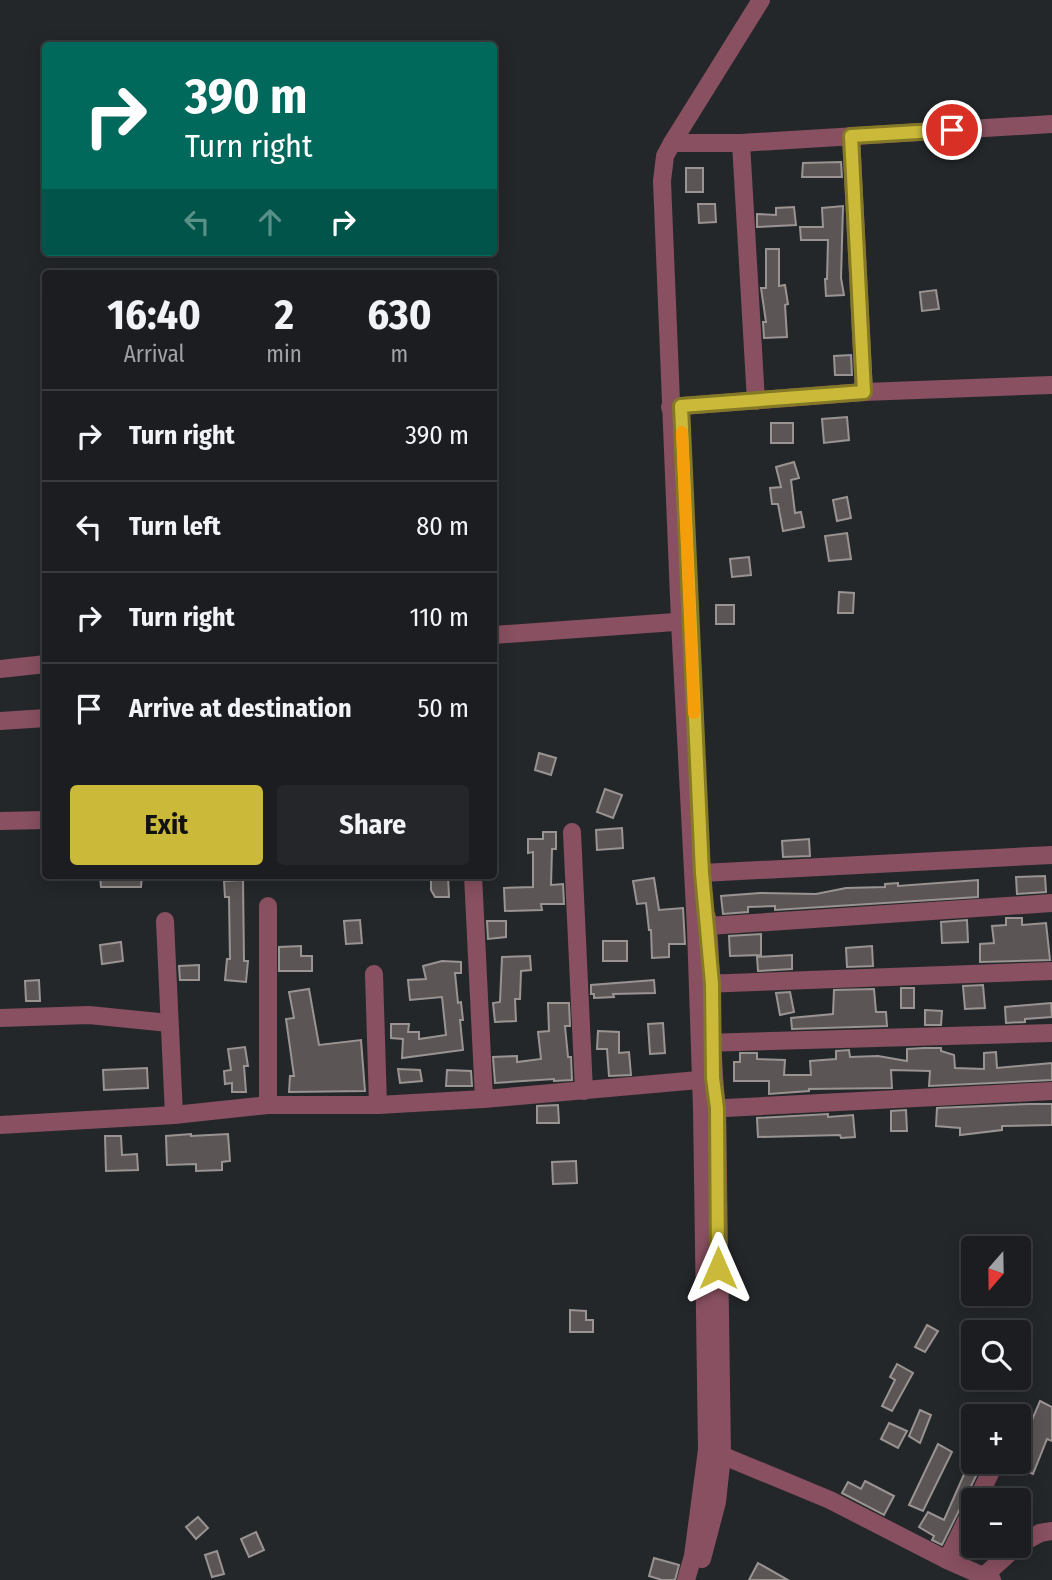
<!DOCTYPE html>
<meta charset="utf-8">
<style>
:root{--surface:#1b1d20;--page:#242629;--text:#f1f3f6;--muted:#a0a2a5;--line:#393b3e;--accent:#cbba39}
body{margin:0;font-family:"Fira Sans Condensed",sans-serif;background:var(--page);color:var(--text);height:100vh;display:flex;flex-direction:column;font-size:26px;white-space:nowrap}
*{box-sizing:border-box;margin:0}
p{font-size:23px;color:var(--muted)}
.icon{flex:none;width:38px;height:38px;fill:none;stroke:currentColor;stroke-width:2;stroke-linecap:round;stroke-linejoin:round}
.map{position:relative;flex:1;overflow:hidden}
.drawer{position:absolute;left:42px;top:270px;width:455px;height:609px;display:flex;flex-direction:column;background:var(--surface);border-radius:7px;box-shadow:0 4px 18px #0003,0 0 0 2px var(--line)}
.drawer>*{flex:none}
.hud{position:absolute;left:42px;top:42px;width:455px;height:214px;border-radius:7px;box-shadow:0 4px 18px #0003,0 0 0 2px var(--line);background:#00695c;color:#fff;overflow:hidden}
.needle{width:46px;rotate:200deg}
.controls{position:absolute;left:961px;top:1236px;display:grid;gap:14px}
.controls a{display:grid;place-items:center;width:70px;height:70px;border-radius:7px;background:var(--surface);box-shadow:0 4px 18px #0003,0 0 0 2px var(--line);font-size:35px}
.pin{position:absolute;display:grid;place-items:center;width:60px;height:60px;color:#fff;margin:-30px;border:4px solid #fff;border-radius:50%;box-shadow:0 2px 7px #0007}
.me{position:absolute;width:77px;margin:-38px;rotate:0deg;stroke-linejoin:round;filter:drop-shadow(0 0 5px #0008)}
.turn{display:flex;align-items:center;gap:24px;height:147px;padding:0 28px;font-size:32px}
.turn .icon{width:91px;height:91px;stroke-width:2.5}
.turn b{display:block;font-size:49px;line-height:60px}
.lanes{display:flex;align-items:center;height:66px;padding:0 28px;background:#0003;justify-content:center;gap:35px;direction:ltr}
.lanes .off{opacity:.35}
.eta{display:flex;justify-content:space-evenly;align-items:center;height:119px;text-align:center}
.eta b{font-size:42px;font-weight:700;line-height:49px}
.button{display:flex;gap:14px;margin-top:auto;padding:14px 28px}
.button a{flex:1;height:80px;border-radius:7px;background:var(--accent);color:#111;font-size:28px;font-weight:700;line-height:80px;text-align:center}
.button a+a{background:var(--page);color:var(--text)}
ul{padding:0;list-style:none}
li{display:flex;align-items:center;gap:21px;height:91px;padding:0 28px;border-top:2px solid var(--line)}
li div{flex:1}
li b{display:block;font-size:26px}
li em{font-style:normal}
.map>svg:first-child{display:block}
.building{fill:#5b5655;stroke:#999392;stroke-width:2}
.lines{fill:none;stroke-linecap:round;stroke-linejoin:round}
.minor{stroke:#885060;stroke-width:18}
.route-casing{stroke:#847925;stroke-width:18}
.route{stroke:#cbba39;stroke-width:12}
.slow{stroke:#f59e0b;stroke-width:12}
</style>
<div class="map">
<svg width="1052" height="1580" viewBox="0 0 1052 1580">
<rect width="100%" height="100%" fill="#24272a"/>
<!-- building -->
<g class="building">
<path d="M841,162L842,177H802L803,163Z"/>
<rect x="686" y="168" width="17" height="24"/>
<path d="M698,204H715L716,222L699,223Z"/>
<path d="M843,206L841,278L844,295L826,296L825,279H827L828,240H801L800,227H823L822,208Z"/>
<path d="M794,207L796,225L757,227V214L776,215V208Z"/>
<path d="M766,249H779V286L785,285L788,304L785,305L787,337L764,338L763,322H766L761,288H766Z"/>
<path d="M936,290L939,309L922,311L920,292Z"/>
<path d="M851,355L852,375H835L834,356Z"/>
<path d="M847,417L849,440L824,443L822,419Z"/>
<rect x="771" y="423" width="22" height="20"/>
<path d="M794,462L799,478L791,480L795,513L801,512L804,527L783,531L778,504H772L770,488L781,487L776,467Z"/>
<path d="M847,497L851,518L837,521L833,500Z"/>
<path d="M847,533L851,559L829,561L825,536Z"/>
<path d="M749,557L751,575L732,577L730,559Z"/>
<path d="M839,592L854,593L853,613H838Z"/>
<rect x="716" y="605" width="18" height="19"/>
<path d="M539,753L556,758L551,775L535,770Z"/>
<path d="M605,789L622,795L613,818L597,812Z"/>
<path d="M622,828L623,848L597,850L596,830Z"/>
<path d="M543,832H556V849H552L551,885L563,884L564,904H541L542,910L505,911L504,888L533,887V852L528,853V839H543Z"/>
<path d="M809,839L810,856L783,857L782,841Z"/>
<path d="M100,875H142L141,887H101Z"/>
<path d="M431,875H448L449,897H435L431,890Z"/>
<path d="M1045,876L1046,892L1017,894L1016,877Z"/>
<path d="M654,878L659,910L683,908L685,944H669V957L652,958L651,930H649L646,903L637,904L633,881Z"/>
<path d="M243,880L244,961H248L246,982L225,980L227,959H230L229,897H225L224,881Z"/>
<path d="M978,880V897L775,910V906L748,907V912L723,914L721,896L760,893L816,894L846,888L885,887V884L898,883V886Z"/>
<path d="M1006,918H1022V925L1046,923L1050,960L980,962V944L994,943L992,926L1006,925Z"/>
<path d="M360,920L362,943L346,944L344,921Z"/>
<path d="M967,920L968,942L942,943L941,922Z"/>
<path d="M487,921H506V937L488,939Z"/>
<path d="M761,934V955L730,956L729,936Z"/>
<rect x="603" y="941" width="24" height="20"/>
<path d="M121,942L123,961L102,964L100,945Z"/>
<path d="M301,946V956H312V971H279V947Z"/>
<path d="M872,946L873,966L847,967L846,948Z"/>
<path d="M792,955V969L758,971L757,957Z"/>
<path d="M530,956L531,970L521,971L520,999H515L516,1021L495,1022L493,1003L500,1002L502,957Z"/>
<path d="M442,961L461,962V973H455L458,1003L461,1002L463,1020H460L463,1050L402,1058L403,1039L391,1038V1024H409L408,1032H419V1039L446,1035L442,997L410,1000L408,980L426,979L423,966Z"/>
<path d="M199,965V980H180L179,966Z"/>
<path d="M39,980L40,1001H26L25,981Z"/>
<path d="M654,980L655,993L613,994L614,997L594,998V994H591V985Z"/>
<path d="M983,985L985,1008L965,1009L963,986Z"/>
<rect x="901" y="988" width="13" height="20"/>
<path d="M309,989L319,1045L361,1040L365,1091L289,1092L290,1076H294L286,1019L294,1018L289,992Z"/>
<path d="M874,989L876,1012H886L887,1026L792,1029L791,1018L833,1014L834,990Z"/>
<path d="M790,992L794,1012L780,1015L776,993Z"/>
<path d="M548,1003H569L570,1026H565L568,1057H571L572,1080L554,1081V1079L495,1083L493,1057L517,1056V1062L541,1059L538,1032L549,1031Z"/>
<path d="M1051,1003L1052,1017L1025,1019V1022L1006,1023L1005,1007Z"/>
<path d="M925,1010L942,1011L941,1025H925Z"/>
<path d="M663,1023L665,1053L650,1054L648,1024Z"/>
<path d="M598,1031L619,1032V1053L629,1052L631,1075L609,1076L607,1049H597Z"/>
<path d="M245,1047L248,1066H244L246,1092H232V1083L225,1084L224,1071L231,1070L228,1049Z"/>
<path d="M924,1048H941V1051L954,1055L955,1068L984,1069V1053L996,1052L997,1068L1052,1063V1080L929,1086L930,1071L891,1070L892,1088L809,1089V1091L769,1094V1081H734V1062H740V1053H757V1059L785,1060L784,1075H811L810,1061L836,1059V1051L849,1050L850,1057L878,1056L907,1061V1049Z"/>
<path d="M147,1068L148,1088L104,1090L103,1070Z"/>
<path d="M398,1069L420,1070L422,1081L400,1083Z"/>
<path d="M447,1070L471,1071L472,1086H446Z"/>
<path d="M1030,1104H1052V1125L1002,1126V1130L960,1135V1128L936,1126L937,1108Z"/>
<path d="M558,1105L559,1123H537V1106Z"/>
<path d="M906,1110L907,1131H891V1111Z"/>
<path d="M828,1114V1117L853,1115L855,1137L841,1138L840,1135L758,1137L757,1118Z"/>
<path d="M191,1134V1136L228,1134L230,1161L222,1162V1170L196,1171V1164L167,1165L166,1136Z"/>
<path d="M105,1136H121L122,1155L137,1154L138,1170L106,1171Z"/>
<path d="M576,1161L577,1183L553,1184L552,1162Z"/>
<path d="M570,1310L586,1311V1320H593V1332H570Z"/>
<path d="M927,1325L938,1331L925,1352L915,1347Z"/>
<path d="M897,1364L913,1373L892,1411L882,1406L895,1380L890,1377Z"/>
<path d="M1040,1401L1052,1407V1441L1047,1439L1033,1474L1019,1468L1027,1450L1020,1448Z"/>
<path d="M920,1410L931,1415L920,1443L909,1436Z"/>
<path d="M889,1423L907,1431L898,1448L881,1439Z"/>
<path d="M938,1444L952,1452L923,1511L909,1505Z"/>
<path d="M969,1463L980,1468L942,1545L932,1540L934,1536L919,1527L928,1512L944,1520Z"/>
<path d="M865,1481L894,1496L884,1515L842,1493L848,1482L861,1489Z"/>
<path d="M198,1517L208,1528L196,1539L186,1527Z"/>
<path d="M256,1532L264,1550L249,1557L241,1539Z"/>
<path d="M217,1551L224,1574L212,1577L205,1555Z"/>
<path d="M654,1558L679,1565L675,1580H662L649,1576Z"/>
<path d="M758,1563L788,1580H749Z"/>
</g>
<g class="lines">
<!-- minor -->
<g class="minor">
<path d="M851,136L864,392"/>
<path d="M672,143H741L1052,124"/>
<path d="M741,143L756,401"/>
<path d="M670,407L864,392L1052,385"/>
<path d="M494,635L689,621"/>
<path d="M0,669L46,664"/>
<path d="M0,721L46,718"/>
<path d="M0,821L46,820"/>
<path d="M572,832L584,1091"/>
<path d="M702,873L1052,855"/>
<path d="M473,875L484,1099"/>
<path d="M165,921L174,1115"/>
<path d="M708,926L1052,903"/>
<path d="M374,974L378,1105"/>
<path d="M702,984L1052,971"/>
<path d="M0,1018L89,1015L169,1023"/>
<path d="M702,1043L1052,1033"/>
<path d="M268,1105V906"/>
<path d="M706,1109L1052,1091"/>
<path d="M0,1125L174,1115L268,1105H378L484,1099L710,1079"/>
<path d="M714,1452L830,1500L947,1560L992,1580"/>
<path d="M977,1500L996,1461"/>
<path d="M1018,1545L1040,1533L1052,1531"/>
<path d="M702,1559L717,1502L722,1455L717,1108C709,1045 714,981 707,917"/>
<path d="M947,1560L973,1507"/>
<path d="M984,1576L1018,1545"/>
<path d="M686,1580L693,1556L707,1450L702,1109L696,929L680,622L662,181L665,156L672,143L761,0"/>
</g>
</g>
<g class="lines">
<defs>
<path id="route" d="M718,1268L717,1108L713,1078L712,984L702,873L681,406L864,392L851,136L952,130"/>
</defs>
<!-- route casing -->
<use href="#route" class="route-casing"/>
<!-- route -->
<use href="#route" class="route"/>
<!-- slow -->
<path class="slow" d="M682,432L694,713"/>
</g>
</svg>
<div class="controls">
<a><svg class="needle" viewBox="-14 -14 28 28"><path d="M0-13l5 13h-10z" fill="#e53935"/><path d="M0 13l5-13h-10z" fill="#a0a2a5"/></svg></a>
<a><svg class="icon" aria-label="search" viewBox="0 0 24 24"><circle cx="10" cy="10" r="6"/><path d="M15 15l6 6"/></svg></a>
<a>+</a>
<a>−</a>
</div>
<div class="pin" style="left:952px;top:130px;background:#d93025"><svg class="icon" aria-label="arrive" viewBox="0 0 24 24"><path d="M6 21V4h12l-3 4 3 4H6"/></svg></div>
<svg class="me" style="left:718px;top:1268px" viewBox="-20 -20 40 40"><path d="M0-17L14 15 0 8-14 15z" fill="#cbba39" stroke="#fff" stroke-width="4"/></svg>
<div class="hud">
<div class="turn"><svg class="icon" aria-label="right" viewBox="0 0 24 24"><path d="M7 20v-9h11M14 6l5 5-5 5"/></svg><div><b>390 m</b>Turn right</div></div>
<div class="lanes"><svg class="icon off" aria-label="left" viewBox="0 0 24 24"><path d="M17 20v-9H6M10 6l-5 5 5 5"/></svg><svg class="icon off" aria-label="ahead" viewBox="0 0 24 24"><path d="M12 20V5M6 11l6-6 6 6"/></svg><svg class="icon" aria-label="right" viewBox="0 0 24 24"><path d="M7 20v-9h11M14 6l5 5-5 5"/></svg></div>
</div>
<section class="drawer">
<div class="eta">
<div><b>16:40</b><p>Arrival</p></div>
<div><b>2</b><p>min</p></div>
<div><b>630</b><p>m</p></div>
</div>
<ul>
<li><svg class="icon" aria-label="right" viewBox="0 0 24 24"><path d="M7 20v-9h11M14 6l5 5-5 5"/></svg><div><b>Turn right</b></div><em>390 m</em></li>
<li><svg class="icon" aria-label="left" viewBox="0 0 24 24"><path d="M17 20v-9H6M10 6l-5 5 5 5"/></svg><div><b>Turn left</b></div><em>80 m</em></li>
<li><svg class="icon" aria-label="right" viewBox="0 0 24 24"><path d="M7 20v-9h11M14 6l5 5-5 5"/></svg><div><b>Turn right</b></div><em>110 m</em></li>
<li><svg class="icon" aria-label="arrive" viewBox="0 0 24 24"><path d="M6 21V4h12l-3 4 3 4H6"/></svg><div><b>Arrive at destination</b></div><em>50 m</em></li>
</ul>
<div class="button"><a>Exit</a><a>Share</a></div>
</section>
</div>
